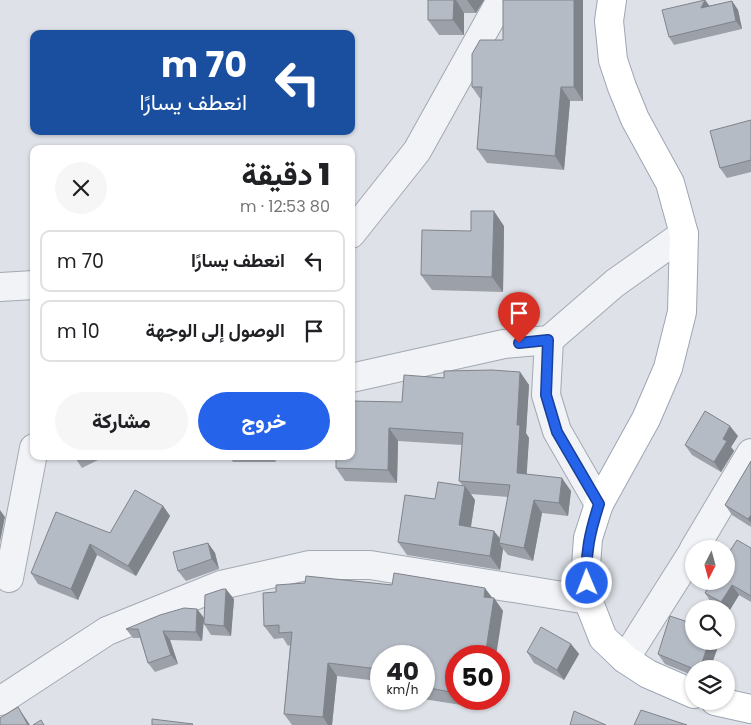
<!DOCTYPE html>
<html lang="ar">
<meta charset="utf-8">
<style>
:root{--surface:#fff;--page:#f6f6f6;--text:#202124;--muted:#757577;--line:#e0e0e0;--accent:#2563eb}
body{margin:0;font-family:Poppins,Vazirmatn,sans-serif;background:var(--page);color:var(--text);direction:rtl;height:100vh;display:flex;flex-direction:column;font-size:19px;white-space:nowrap}
*{box-sizing:border-box;margin:0}
p{font-size:16px;color:var(--muted)}
.icon{flex:none;width:28px;height:28px;fill:none;stroke:currentColor;stroke-width:2;stroke-linecap:round;stroke-linejoin:round}
.map{position:relative;flex:1;overflow:hidden;direction:ltr}
.details{position:absolute;left:30px;top:145px;width:325px;height:315px;display:flex;flex-direction:column;background:var(--surface);border-radius:10px;box-shadow:0 1px 4px #0004;direction:rtl}
.details>*{flex:none}
.top-card{position:absolute;left:30px;top:30px;width:325px;height:105px;border-radius:10px;box-shadow:0 1px 4px #0004;direction:rtl;background:#1a4fa0;color:#fff;overflow:hidden}
.needle{width:32px;rotate:186deg}
.controls{position:absolute;left:685px;top:540px;display:grid;gap:10px}
.controls a{display:grid;place-items:center;width:50px;height:50px;border-radius:50%;background:var(--surface);box-shadow:0 1px 4px #0004;font-size:25px}
.speed{position:absolute;left:370px;top:645px;display:flex;gap:10px;font-size:25px;font-weight:700;text-align:center}
.speed>*{display:grid;place-content:center;width:65px;height:65px;border-radius:50%;background:var(--surface);box-shadow:0 1px 4px #0004;line-height:1}
.speed small{font-size:12px;font-weight:400}
.speed .limit{border:8px solid #d22;background:#fff;color:#111}
.pin{position:absolute;display:grid;place-items:center;width:42px;height:42px;color:#fff;margin:-51px -21px;border-radius:50% 50% 50% 0;rotate:-45deg;box-shadow:0 0 5px #0007}
.pin .icon{rotate:45deg}
.me{position:absolute;width:55px;margin:-28px;rotate:359deg;stroke-linejoin:round;filter:drop-shadow(0 0 4px #0008)}
.turn{display:flex;align-items:center;gap:18px;height:105px;padding:0 25px;font-size:22px}
.turn .icon{width:65px;height:65px;stroke-width:2.5}
.turn b{display:block;font-size:35px;line-height:42px}
.round{display:grid;place-items:center;flex:none;width:52px;height:52px;border-radius:26px;background:var(--page)}
.summary{display:flex;align-items:center;justify-content:space-between;height:85px;padding:0 25px}
h1{font-size:30px;font-weight:800;line-height:38px}
.primary-button{display:flex;gap:10px;margin-top:auto;padding:10px 25px}
.primary-button a{flex:1;height:58px;border-radius:30px;background:var(--accent);color:#fff;font-size:20px;font-weight:800;line-height:58px;text-align:center}
.primary-button a+a{background:var(--page);color:var(--text)}
ul{padding:0;list-style:none}
li{display:flex;align-items:center;gap:15px;height:62px;margin:0 10px 8px;padding:0 15px;border:2px solid var(--line);border-radius:10px}
li div{flex:1}
li b{display:block;font-size:19px}
li em{font-style:normal}
.map>svg:first-child{display:block}
.lines{fill:none;stroke-linecap:round;stroke-linejoin:round}
.minor-casing{stroke:#a3a9b2;stroke-width:30}
.major-casing{stroke:#9da6b4;stroke-width:30}
.minor{stroke:#f1f3f7;stroke-width:28}
.major{stroke:#fff;stroke-width:28}
.wall{fill:#9ca1a9;fill-rule:evenodd}
.shaded-wall{fill:#7f838a}
.building{fill:#b5bbc5;stroke:#7f838a}
.route-casing{stroke:#184099;stroke-width:12}
.route{stroke:#2563eb;stroke-width:9}
</style>
<div class="map">
<svg width="751" height="725" viewBox="0 0 751 725">
<rect width="100%" height="100%" fill="#dee2e8"/>
<g class="lines">
<defs>
<g id="minor">
<path d="M351,234L417,151L501,0"/>
<path d="M0,287L34,285"/>
<path d="M549,340L546,395L557,431L599,504"/>
<path d="M351,378L504,344L549,340L615,283L684,234"/>
<path d="M694,549L751,453"/>
<path d="M9,578L34,448"/>
<path d="M625,659L694,550"/>
<path d="M0,701L107,631L221,585L310,565H370L588,600"/>
</g>
<g id="major">
<path d="M612,0L609,21L613,60L622,87L635,119L670,183L684,234L682,312L668,368L646,419L599,504L588,538L586,566L588,600L603,638L625,659L648,674L694,694"/>
<path d="M715,701L751,709"/>
</g>
</defs>
<!-- minor casing -->
<use href="#minor" class="minor-casing"/>
<!-- major casing -->
<use href="#major" class="major-casing"/>
<!-- minor -->
<use href="#minor" class="minor"/>
<!-- major -->
<use href="#major" class="major"/>
</g>
<!-- wall -->
<g class="wall">
<path d="M428,0H484L476,13H464V35H439L428,20Z"/>
<path d="M583,0V101H570L564,170L487,163L477,149L481,100L472,87L503,40Z"/>
<path d="M705,0L709,6L732,1L738,10L742,29L674,45L669,37Z"/>
<path d="M751,120V172L727,178L720,168Z"/>
<path d="M504,226L503,292L432,290L421,275L471,231Z"/>
<path d="M520,372L529,385L526,433L529,438L526,474L571,491L568,516L542,513L533,561L508,555L503,549L500,570L407,555L398,542L435,499L463,486L459,481L462,445L398,441L397,483L345,481L336,468L402,402L444,378ZM471,494L508,497L500,538L494,531L471,527L475,500Z"/>
<path d="M738,436L731,447L734,451L721,472L692,455L685,445Z"/>
<path d="M74,456H106L82,468Z"/>
<path d="M229,456H274L276,462H233Z"/>
<path d="M751,461V527L732,515L725,505Z"/>
<path d="M163,506L170,516L136,576L97,555L78,600L38,584L31,573L110,533Z"/>
<path d="M208,543L215,553L219,569L186,581L178,571Z"/>
<path d="M751,548V602L739,595L728,613L726,611V609H721L712,604L705,593Z"/>
<path d="M492,598H494L503,611L456,656V699H489L487,709L423,699L424,656H381V686L378,681L337,676L332,725H292L284,714L290,645L288,646L283,638L274,639L264,626Z"/>
<path d="M234,599L231,636L211,635L204,624Z"/>
<path d="M197,609L204,618L202,641L170,640L178,664L155,672L148,663L140,638H133L126,629Z"/>
<path d="M720,641L710,669H694V676L665,664L658,654Z"/>
<path d="M571,644L579,654L564,680L534,663L527,652Z"/>
</g>
<!-- shaded-wall -->
<g class="shaded-wall">
<path d="M454,0H456L464,13V35L453,20Z"/>
<path d="M467,0H484L476,13Z"/>
<path d="M574,0H583V101L574,87Z"/>
<path d="M705,0L711,8H701Z"/>
<path d="M732,1L738,10L742,29L736,21Z"/>
<path d="M561,87L570,101L564,170L555,156Z"/>
<path d="M494,211L504,226L503,292L492,277Z"/>
<path d="M520,372L529,385L526,433L529,438L526,486L517,473V425Z"/>
<path d="M730,426L738,436L731,447L734,451L721,472L714,462L723,439Z"/>
<path d="M389,428L398,441L397,483L388,470Z"/>
<path d="M562,478L571,491L568,516L559,503Z"/>
<path d="M465,486L475,500L469,538L459,525Z"/>
<path d="M534,500L542,513L533,561L524,548Z"/>
<path d="M163,506L170,516L136,576L128,566Z"/>
<path d="M0,510L5,517L0,542Z"/>
<path d="M751,515V523L748,519Z"/>
<path d="M494,531L503,544L499,543L503,549L500,570L490,556Z"/>
<path d="M208,543L215,553L219,569L212,559Z"/>
<path d="M90,544L97,555L78,600L71,589Z"/>
<path d="M732,585L739,595L728,613L721,602Z"/>
<path d="M485,588L494,600V598L503,611L496,656H485L484,597Z"/>
<path d="M226,589L234,599L231,636L224,626Z"/>
<path d="M197,609L204,618L202,641L196,632Z"/>
<path d="M163,631L170,640L178,664L171,655Z"/>
<path d="M709,641H720L710,669H700Z"/>
<path d="M571,644L579,654L564,680L557,670Z"/>
<path d="M328,663L337,676L332,725H328L323,717Z"/>
<path d="M480,699H489L487,709Z"/>
<path d="M18,707L30,725H28Z"/>
</g>
<!-- building -->
<g class="building">
<path d="M428,0H454L453,20H428Z"/>
<path d="M503,0H574V87H561L555,156L477,149L482,87H472V54L480,40H503Z"/>
<path d="M705,0L701,8L732,1L736,21L669,37L662,10Z"/>
<path d="M751,120V160L720,168L710,131Z"/>
<path d="M471,211H494L492,277L421,275L422,230L471,231Z"/>
<path d="M492,370L520,372L517,425H520L517,473L562,478L559,503L534,500L524,548L499,543L510,485L459,481L463,433L389,428L388,470L336,468V456H351V401L402,402L404,375L444,378V371Z"/>
<path d="M705,411L730,426L723,439L727,441L714,462L685,445Z"/>
<path d="M751,461V515L748,519L725,505Z"/>
<path d="M438,482L465,486L459,525L494,531L490,556L398,542L405,495L435,499Z"/>
<path d="M135,490L163,506L128,566L90,544L71,589L31,573L56,512L110,533Z"/>
<path d="M737,540L751,548V596L732,585L721,602L705,593L712,581H726V557Z"/>
<path d="M208,543L212,559L178,571L173,552Z"/>
<path d="M394,573L485,588L484,597L494,598L485,656H456V693L424,687V656H381V680L377,679L378,669L328,663L323,717L284,714L292,632L279,633V625L264,626L263,593L276,592V585L305,583L306,576L392,585Z"/>
<path d="M223,589H226L224,626L204,624L205,595Z"/>
<path d="M184,608L197,609L196,632L163,631L171,655L148,663L138,629H126L160,615Z"/>
<path d="M670,616L694,624V641H709L700,669H694L658,654Z"/>
<path d="M541,627L571,644L557,670L527,652Z"/>
<path d="M18,707L28,725H0V718Z"/>
<path d="M641,710L687,725H634Z"/>
<path d="M574,711L606,725H570Z"/>
<path d="M152,719L193,724L192,725H152Z"/>
<path d="M41,720L44,725H33Z"/>
</g>
<g class="lines">
<defs>
<path id="route" d="M519,343L548,340L546,395L557,432L599,504C590,532 585,553 587,583"/>
</defs>
<!-- route casing -->
<use href="#route" class="route-casing"/>
<!-- route -->
<use href="#route" class="route"/>
</g>
</svg>
<div class="controls">
<a><svg class="needle" viewBox="-14 -14 28 28"><path d="M0-13l5 13h-10z" fill="#e53935"/><path d="M0 13l5-13h-10z" fill="#757577"/></svg></a>
<a><svg class="icon" aria-label="search" viewBox="0 0 24 24"><circle cx="10" cy="10" r="6"/><path d="M15 15l6 6"/></svg></a>
<a><svg class="icon" aria-label="layers" viewBox="0 0 24 24"><path d="M12 4l9 5-9 5-9-5zM3 14l9 5 9-5"/></svg></a>
</div>
<div class="speed"><div>40<small>km/h</small></div><div class="limit">50</div></div>
<div class="pin" style="left:519px;top:343px;background:#d93025"><svg class="icon" aria-label="arrive" viewBox="0 0 24 24"><path d="M6 21V4h12l-3 4 3 4H6"/></svg></div>
<svg class="me" style="left:587px;top:583px" viewBox="-20 -20 40 40"><circle r="17" fill="#2563eb" stroke="#fff" stroke-width="3"/><path d="M0-11L8 9 0 5-8 9z" fill="#fff"/></svg>
<div class="top-card">
<div class="turn"><svg class="icon" aria-label="left" viewBox="0 0 24 24"><path d="M17 20v-9H6M10 6l-5 5 5 5"/></svg><div><b>70 m</b>انعطف يسارًا</div></div>
</div>
<section class="details">
<div class="summary"><div><h1>1 دقيقة</h1><p>80 m · 12:53</p></div><a class="round"><svg class="icon" aria-label="close" viewBox="0 0 24 24"><path d="M6 6l12 12M18 6L6 18"/></svg></a></div>
<ul>
<li><svg class="icon" aria-label="left" viewBox="0 0 24 24"><path d="M17 20v-9H6M10 6l-5 5 5 5"/></svg><div><b>انعطف يسارًا</b></div><em>70 m</em></li>
<li><svg class="icon" aria-label="arrive" viewBox="0 0 24 24"><path d="M6 21V4h12l-3 4 3 4H6"/></svg><div><b>الوصول إلى الوجهة</b></div><em>10 m</em></li>
</ul>
<div class="primary-button"><a>خروج</a><a>مشاركة</a></div>
</section>
</div>
